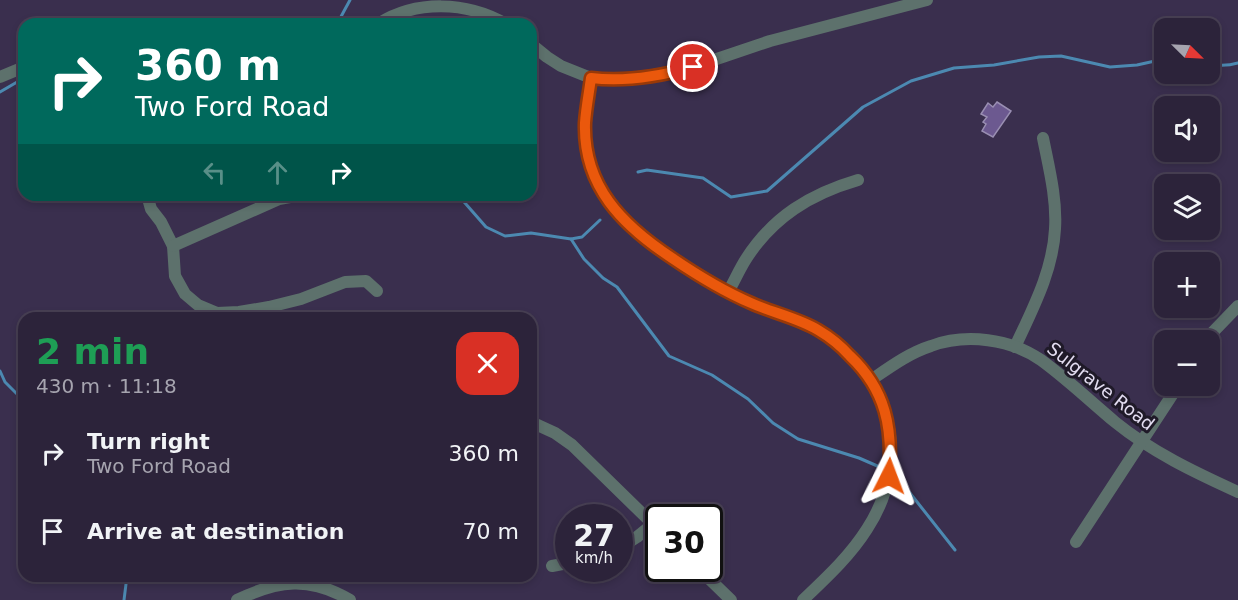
<!DOCTYPE html>
<meta charset="utf-8">
<style>
:root{--surface:#2c233a;--page:#382f45;--text:#f1f3f6;--muted:#a6a4af;--line:#484054}
body{margin:0;font-family:"DejaVu Sans",sans-serif;background:var(--page);color:var(--text);height:100vh;display:flex;flex-direction:column;font-size:22px;white-space:nowrap}
*{box-sizing:border-box;margin:0}
p{font-size:20px;color:var(--muted)}
.icon{flex:none;width:33px;height:33px;fill:none;stroke:currentColor;stroke-width:2;stroke-linecap:round;stroke-linejoin:round}
.map{position:relative;flex:1;overflow:hidden}
.drawer{position:absolute;left:18px;top:312px;width:519px;height:270px;display:flex;flex-direction:column;background:var(--surface);border-radius:18px;box-shadow:0 3px 9px #0003,0 0 0 2px var(--line)}
.drawer>*{flex:none}
.hud{position:absolute;left:18px;top:18px;width:519px;height:183px;border-radius:18px;box-shadow:0 3px 9px #0003,0 0 0 2px var(--line);background:#00695c;color:#fff;overflow:hidden}
.needle{width:39px;rotate:114deg}
.buttons{position:absolute;left:1154px;top:18px;display:grid;gap:12px}
.buttons a{display:grid;place-items:center;width:66px;height:66px;border-radius:12px;background:var(--surface);box-shadow:0 3px 9px #0003,0 0 0 2px var(--line);font-size:30px}
.speed{position:absolute;left:555px;top:504px;display:flex;gap:12px;font-size:30px;font-weight:700;text-align:center}
.speed>*{display:grid;place-content:center;width:78px;height:78px;border-radius:50%;background:var(--surface);box-shadow:0 3px 9px #0003,0 0 0 2px var(--line);line-height:1}
.speed small{font-size:15px;font-weight:400}
.speed .limit{border:3px solid #111;border-radius:9px;background:#fff;color:#111}
.pin{position:absolute;display:grid;place-items:center;width:51px;height:51px;color:#fff;margin:-26px;border:3px solid #fff;border-radius:50%;box-shadow:0 2px 6px #0007}
.me{position:absolute;width:66px;margin:-33px;rotate:3deg;stroke-linejoin:round;filter:drop-shadow(0 0 4px #0008)}
.turn{display:flex;align-items:center;gap:21px;height:126px;padding:0 18px;font-size:27px}
.turn .icon{width:78px;height:78px;stroke-width:2.5}
.turn b{display:block;font-size:42px;line-height:51px}
.lanes{display:flex;align-items:center;height:57px;padding:0 18px;background:#0003;justify-content:center;gap:30px;direction:ltr}
.lanes .off{opacity:.35}
.round{display:grid;place-items:center;flex:none;width:63px;height:63px;border-radius:18px;background:var(--page)}
.head{display:flex;align-items:center;justify-content:space-between;height:102px;padding:0 18px}
h1{font-size:36px;font-weight:600;line-height:45px;color:#1e9e55}
ul{padding:0;list-style:none}
li{display:flex;align-items:center;gap:18px;height:78px;padding:0 18px}
li div{flex:1}
li b{display:block;font-size:22px}
li em{font-style:normal}
.map>svg:first-child{display:block}
.lines{fill:none;stroke-linecap:round;stroke-linejoin:round}
.stream{stroke:#4c89b1;stroke-width:3}
.building{fill:#6c5990;stroke:#998eb2;stroke-width:1.5}
.minor{stroke:#5d716c;stroke-width:12}
.route-casing{stroke:#983908;stroke-width:15}
.route{stroke:#ea580c;stroke-width:10}
.labels{text-anchor:middle;dominant-baseline:central;stroke-width:6;stroke-linejoin:round;paint-order:stroke}
.street-label{font-size:18px;fill:#e2dcf0;stroke:#1f1a28}
</style>
<div class="map">
<svg width="1238" height="600" viewBox="0 0 1238 600">
<rect width="100%" height="100%" fill="#3a2f4e"/>
<g class="lines">
<!-- stream -->
<g class="stream">
<path d="M337,24L350,0"/>
<path d="M1209,64C1219,66 1228,66 1238,63"/>
<path d="M0,92L24,78"/>
<path d="M638,172L647,170L703,178L731,197L767,191L863,107L911,81L954,68L994,65L1039,57L1061,56L1110,67L1137,65L1164,59"/>
<path d="M458,195L486,227L505,236L531,233L571,239L582,237L600,220"/>
<path d="M571,239L584,259L603,278L617,287L669,356L712,375L748,399L773,423L798,439L859,458L882,468"/>
<path d="M0,371L5,382L24,401"/>
<path d="M895,474L955,550"/>
<path d="M124,600L127,576"/>
</g>
</g>
<!-- building -->
<path class="building" d="M997,102L1011,111L993,137L982,131L986,124L983,122L987,117L981,114L988,103L993,107Z"/>
<g class="lines">
<!-- minor -->
<g class="minor">
<path d="M378,24C416,0 466,1 506,24"/>
<path d="M531,44L547,57L561,66L591,78L611,80L647,76L674,72L693,67L770,41L927,0"/>
<path d="M0,77L24,67"/>
<path d="M591,78C589,93 586,108 585,123C583,190 624,226 675,260C700,277 726,293 754,305C775,313 798,318 817,329C891,371 913,459 867,529C850,556 826,578 803,600"/>
<path d="M147,195L151,209L161,222L173,246L175,276L185,294L198,305L217,313L239,312L269,307L301,299L345,282L366,281L377,291"/>
<path d="M173,246L279,199L301,195"/>
<path d="M728,292C734,282 739,270 746,259C773,217 810,194 858,180"/>
<path d="M1207,340L1212,333L1238,306"/>
<path d="M1015,347C1032,310 1053,271 1055,229C1057,199 1049,168 1043,138"/>
<path d="M871,380C890,367 909,353 931,346C966,333 1011,339 1041,360C1067,379 1090,401 1115,422C1152,452 1194,472 1238,492"/>
<path d="M531,422L555,433L572,445L658,529"/>
<path d="M1076,542L1178,386"/>
<path d="M620,548L637,537L653,524"/>
<path d="M552,566L568,563"/>
<path d="M698,568L731,600"/>
<path d="M237,600C278,580 310,576 350,600"/>
</g>
</g>
<g class="lines">
<defs>
<path id="route" d="M693,67C661,76 625,82 591,78C589,93 586,108 585,123C583,186 622,225 672,258C697,275 723,291 751,303C773,313 798,318 818,330C830,337 841,346 850,356C886,390 893,428 889,476"/>
</defs>
<!-- route casing -->
<use href="#route" class="route-casing"/>
<!-- route -->
<use href="#route" class="route"/>
</g>
<g class="labels">
<!-- street labels -->
<g class="street-label">
<text transform="translate(1101 386) rotate(38)">Sulgrave Road</text>
</g>
</g>
</svg>
<div class="buttons">
<a><svg class="needle" viewBox="-14 -14 28 28"><path d="M0-13l5 13h-10z" fill="#e53935"/><path d="M0 13l5-13h-10z" fill="#a6a4af"/></svg></a>
<a><svg class="icon" aria-label="sound" viewBox="0 0 24 24"><path d="M4 9h4l5-4v14l-5-4H4zM17 9q2 3 0 6"/></svg></a>
<a><svg class="icon" aria-label="layers" viewBox="0 0 24 24"><path d="M12 4l9 5-9 5-9-5zM3 14l9 5 9-5"/></svg></a>
<a>+</a>
<a>−</a>
</div>
<div class="speed"><div>27<small>km/h</small></div><div class="limit">30</div></div>
<div class="pin" style="left:693px;top:67px;background:#d93025"><svg class="icon" aria-label="arrive" viewBox="0 0 24 24"><path d="M6 21V4h12l-3 4 3 4H6"/></svg></div>
<svg class="me" style="left:889px;top:476px" viewBox="-20 -20 40 40"><path d="M0-17L14 15 0 8-14 15z" fill="#ea580c" stroke="#fff" stroke-width="4"/></svg>
<div class="hud">
<div class="turn"><svg class="icon" aria-label="right" viewBox="0 0 24 24"><path d="M7 20v-9h11M14 6l5 5-5 5"/></svg><div><b>360 m</b>Two Ford Road</div></div>
<div class="lanes"><svg class="icon off" aria-label="left" viewBox="0 0 24 24"><path d="M17 20v-9H6M10 6l-5 5 5 5"/></svg><svg class="icon off" aria-label="ahead" viewBox="0 0 24 24"><path d="M12 20V5M6 11l6-6 6 6"/></svg><svg class="icon" aria-label="right" viewBox="0 0 24 24"><path d="M7 20v-9h11M14 6l5 5-5 5"/></svg></div>
</div>
<section class="drawer">
<div class="head"><div><h1>2 min</h1><p>430 m · 11:18</p></div><a class="round" style="background:#d93025;color:#fff"><svg class="icon" aria-label="close" viewBox="0 0 24 24"><path d="M6 6l12 12M18 6L6 18"/></svg></a></div>
<ul>
<li><svg class="icon" aria-label="right" viewBox="0 0 24 24"><path d="M7 20v-9h11M14 6l5 5-5 5"/></svg><div><b>Turn right</b><p>Two Ford Road</p></div><em>360 m</em></li>
<li><svg class="icon" aria-label="arrive" viewBox="0 0 24 24"><path d="M6 21V4h12l-3 4 3 4H6"/></svg><div><b>Arrive at destination</b></div><em>70 m</em></li>
</ul>
</section>
</div>
